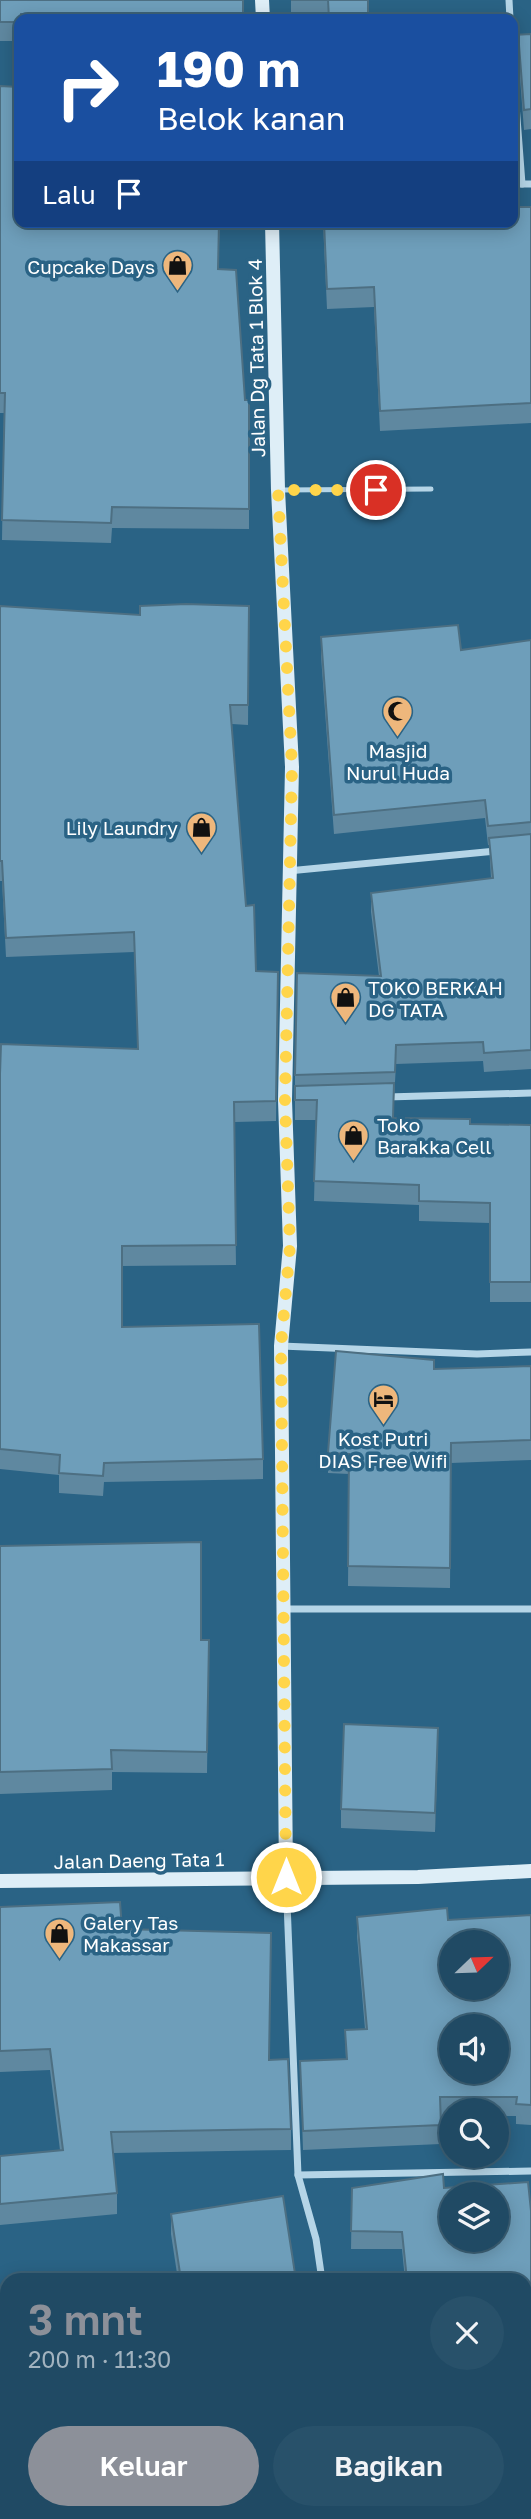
<!DOCTYPE html>
<html lang="id">
<meta charset="utf-8">
<style>
:root{--surface:#204a64;--page:#28516a;--text:#f1f3f6;--muted:#a2b3bf;--line:#3d6278;--accent:#8c9099}
body{margin:0;font-family:"Golos Text",sans-serif;background:var(--page);color:var(--text);height:100vh;display:flex;flex-direction:column;font-size:26px;white-space:nowrap}
*{box-sizing:border-box;margin:0}
p{font-size:23px;color:var(--muted)}
.icon{flex:none;width:38px;height:38px;fill:none;stroke:currentColor;stroke-width:2;stroke-linecap:round;stroke-linejoin:round}
.map{position:relative;flex:1;overflow:hidden}
.drawer{position:absolute;left:0px;top:2273px;width:532px;height:247px;display:flex;flex-direction:column;background:var(--surface);border-radius:21px 21px 0 0;box-shadow:0 4px 18px #0003,0 0 0 2px var(--line)}
.drawer>*{flex:none}
.guide{position:absolute;left:14px;top:14px;width:504px;height:214px;border-radius:14px;box-shadow:0 4px 18px #0003,0 0 0 2px var(--line);background:#1a4fa0;color:#fff;overflow:hidden}
.needle{width:46px;rotate:67deg}
.buttons{position:absolute;left:439px;top:1930px;display:grid;gap:14px}
.buttons a{display:grid;place-items:center;width:70px;height:70px;border-radius:50%;background:var(--surface);box-shadow:0 4px 18px #0003,0 0 0 2px var(--line);font-size:35px}
.pin{position:absolute;display:grid;place-items:center;width:60px;height:60px;color:#fff;margin:-30px;border:4px solid #fff;border-radius:50%;box-shadow:0 2px 7px #0007}
.me{position:absolute;width:77px;margin:-38px;rotate:0deg;stroke-linejoin:round;filter:drop-shadow(0 0 5px #0008)}
.turn{display:flex;align-items:center;gap:24px;height:147px;padding:0 28px;font-size:32px}
.turn .icon{width:91px;height:91px;stroke-width:2.5}
.turn b{display:block;font-size:49px;line-height:60px}
.then{display:flex;align-items:center;height:66px;padding:0 28px;background:#0003;gap:14px;font-size:26px}
.round{display:grid;place-items:center;flex:none;width:74px;height:74px;border-radius:37px;background:var(--page)}
.overview{display:flex;align-items:center;justify-content:space-between;height:119px;padding:0 28px}
h1{font-size:42px;font-weight:600;line-height:52px;color:var(--accent)}
.cta{display:flex;gap:14px;margin-top:auto;padding:14px 28px}
.cta a{flex:1;height:80px;border-radius:42px;background:var(--accent);color:#fff;font-size:28px;font-weight:600;line-height:80px;text-align:center}
.cta a+a{background:var(--page);color:var(--text)}
.map>svg:first-child{display:block}
.lines{fill:none;stroke-linecap:round;stroke-linejoin:round}
.lane{stroke:#b5d5e7;stroke-width:5}
.street{stroke:#b5d5e7;stroke-width:7}
.secondary{stroke:#deeef7;stroke-width:14}
.wall{fill:#5f88a0;fill-rule:evenodd}
.shaded-wall{fill:#4d6f82}
.building{fill:#6e9eba;stroke:#4d6f82;stroke-width:2;fill-rule:evenodd}
.route{stroke:#ffd54a;stroke-width:12;stroke-dasharray:0 21.6}
.labels{text-anchor:middle;dominant-baseline:central;stroke-width:7;stroke-linejoin:round;paint-order:stroke}
.poi-label{font-size:19px;fill:#fff;stroke:#2a6385;text-anchor:start}
.street-label{font-size:19px;fill:#fff;stroke:#2a6385}
</style>
<div class="map">
<svg width="531" height="2519" viewBox="0 0 531 2519">
<rect width="100%" height="100%" fill="#2a6385"/>
<g class="lines">
<!-- lane -->
<path class="lane" d="M281,490L431,489"/>
<!-- street -->
<g class="street">
<path d="M509,0L510,19"/>
<path d="M513,65L522,184"/>
<path d="M513,184H531"/>
<path d="M288,871L496,851"/>
<path d="M387,1097L531,1093"/>
<path d="M281,1346L477,1354L531,1352"/>
<path d="M286,1609H531"/>
<path d="M286,1878L298,2175L316,2239L322,2280"/>
<path d="M298,2175L531,2171"/>
<path d="M354,2513L355,2519"/>
</g>
<!-- secondary -->
<g class="secondary">
<path d="M262,0L263,19"/>
<path d="M272,222L278,490L292,767L285,1100L290,1246L281,1346L286,1877"/>
<path d="M0,1881L418,1877L531,1871"/>
</g>
</g>
<!-- wall -->
<g class="wall">
<path d="M0,0L243,19H19V41H0Z"/>
<rect x="291" y="0" width="77" height="19"/>
<path d="M531,34V129L524,130L519,65L513,59V35Z"/>
<path d="M531,207V423L380,431L374,307L327,309L323,222H513Z"/>
<path d="M19,222H220L218,269L245,400H249V529L112,528L111,543L2,540L4,413H0V384Z"/>
<path d="M0,606L140,615L249,606L248,725L232,724L246,906L256,971L278,972L276,1121L234,1122L236,1265L122,1266V1327L263,1459V1479L104,1482L103,1496L59,1493V1475L0,1469V1074L138,1049L134,952L6,957L2,881H0Z"/>
<path d="M321,637L461,650L531,640V1069L484,1072L483,1061L396,1064L393,1118L470,1124L531,1125V1302H490V1223L419,1221V1205L314,1201L316,1120H295V1075L379,976L371,912V893L491,878L489,845H488L485,818L334,834L321,656Z"/>
<path d="M531,1366V1460L451,1463L450,1588L348,1586L349,1474L328,1473V1453L434,1369Z"/>
<path d="M0,1546L201,1640H209L207,1773L112,1772V1790L0,1794Z"/>
<path d="M438,1746L435,1832L341,1828V1809Z"/>
<path d="M0,1907L122,1929L269,2060L291,2129V2150L113,2153L117,2193V2214L0,2225V2156L60,2150L50,2070L0,2072Z"/>
<path d="M531,1915V2125L516,2124V2116H497V2110H452V2116L441,2117V2144L303,2150L300,2061L346,2059L345,2030L365,2029L357,1936V1917L448,1920Z"/>
<path d="M443,2174L444,2188L528,2182L531,2211V2519H410L409,2513H525V2280H405L402,2249H351L352,2188ZM452,2194H497V2240H452Z"/>
<path d="M171,2214L296,2280H178L171,2234Z"/>
<path d="M115,2513H323V2519H116Z"/>
</g>
<!-- shaded-wall -->
<path class="shaded-wall" d="M438,1728V1746L435,1832V1813Z"/>
<!-- building -->
<g class="building">
<path d="M0,0H243V19H145L21,14V19H19V22H0Z"/>
<path d="M291,0H368V19H329L328,0Z"/>
<path d="M531,34V109L524,110L519,45L513,40V35Z"/>
<path d="M0,86L19,87V222H219L218,269L236,270L245,400H249V509L112,507L111,523L2,520L5,393H0Z"/>
<path d="M513,207H531V403L380,411L374,287L327,289L324,222H513Z"/>
<path d="M186,604L249,606L248,705H230L246,906L254,905L256,971L278,972L276,1101L234,1102L236,1245L122,1246V1327L259,1324L263,1459L104,1463L103,1476L59,1473L60,1455L0,1449V1074L1,1044L138,1049L134,932L6,938L2,861H0V606L140,615V606Z"/>
<path d="M458,625L461,650L531,640V822L488,826L485,800L334,815L321,637Z"/>
<path d="M531,834V1050L484,1053L483,1042L396,1045L395,1072L295,1075L297,973L381,976L371,893L493,878L489,838Z"/>
<path d="M394,1083L393,1118L470,1119V1124L531,1125V1282H490V1203L419,1201V1185L314,1181L317,1100H295V1086Z"/>
<path d="M336,1351L434,1360V1369L531,1366V1440L451,1443L450,1568L348,1566L349,1454L328,1453Z"/>
<path d="M201,1542V1640H209L207,1752L111,1750L112,1769L0,1772V1546Z"/>
<path d="M344,1724L438,1728L435,1813L341,1809Z"/>
<path d="M120,1902L122,1929L271,1933L269,2060L288,2059L291,2129L111,2132L117,2193L0,2204V2156L63,2150L50,2049L0,2051V1907Z"/>
<path d="M447,1908L448,1920L531,1915V2105L516,2104L517,2097H440L441,2125L303,2131L300,2061L347,2059L345,2030L367,2029L357,1917ZM452,1942H497V1988H452ZM452,2026H497V2072H452Z"/>
<path d="M443,2174L444,2188L528,2182L531,2211V2519H413L412,2513H525V2280H407L402,2232L351,2231L352,2188ZM452,2194H497V2240H452Z"/>
<path d="M283,2196L296,2280H181L171,2214Z"/>
<path d="M116,2513H190L116,2516Z"/>
</g>
<g class="lines">
<!-- route -->
<path class="route" d="M286,1877L281,1346L290,1246L285,1100L292,767L278,490H376"/>
</g>
<!-- icons -->
<defs>
<symbol id="shop-pin" viewBox="-11 -11 22 30"><path d="M0 17L-7.5 6A9.5 9.5 0 1 1 7.5 6Z" fill="#eeb77c" stroke="#2a6385"/><path d="M-5-2.5h2.3a2.7 3.5 0 0 1 5.4 0H5L5.5 6h-11ZM-1.5-2.5h3a1.5 2.3 0 0 0-3 0Z" fill="#111"/></symbol>
<symbol id="mosque-pin" viewBox="-11 -11 22 30"><path d="M0 17L-7.5 6A9.5 9.5 0 1 1 7.5 6Z" fill="#eeb77c" stroke="#2a6385"/><path d="M3.5-4.9A6 6 0 1 0 3.5 4.9A5 5 0 1 1 3.5-4.9Z" fill="#111"/></symbol>
<symbol id="hotel-pin" viewBox="-11 -11 22 30"><path d="M0 17L-7.5 6A9.5 9.5 0 1 1 7.5 6Z" fill="#eeb77c" stroke="#2a6385"/><path d="M-6-4.5h1.5V1H6V5H4.5V3h-9V5H-6ZM-4 0a1.8 1.8 0 1 1 3.6 0ZM.5 0V-2.5h3Q6-2.5 6 0Z" fill="#111"/></symbol>
</defs>
<g fill-rule="evenodd">
<use href="#shop-pin" x="160" y="248" width="35" height="47"/>
<use href="#mosque-pin" x="380" y="694" width="35" height="47"/>
<use href="#shop-pin" x="184" y="810" width="35" height="47"/>
<use href="#shop-pin" x="328" y="980" width="35" height="47"/>
<use href="#shop-pin" x="336" y="1118" width="35" height="47"/>
<use href="#hotel-pin" x="366" y="1382" width="35" height="47"/>
<use href="#shop-pin" x="42" y="1916" width="35" height="47"/>
</g>
<g class="labels">
<!-- poi labels -->
<g class="poi-label">
<text x="155" y="266" text-anchor="end">Cupcake Days</text>
<text x="398" y="750" text-anchor="middle">Masjid<tspan x="398" dy="22">Nurul Huda</tspan></text>
<text x="178" y="827" text-anchor="end">Lily Laundry</text>
<text x="368" y="987">TOKO BERKAH<tspan x="368" dy="22">DG TATA</tspan></text>
<text x="377" y="1124">Toko<tspan x="377" dy="22">Barakka Cell</tspan></text>
<text x="383" y="1438" text-anchor="middle">Kost Putri<tspan x="383" dy="22">DIAS Free Wifi</tspan></text>
<text x="83" y="1922">Galery Tas<tspan x="83" dy="22">Makassar</tspan></text>
</g>
<!-- street labels -->
<g class="street-label">
<text transform="translate(256 358) rotate(-91)">Jalan Dg Tata 1 Blok 4</text>
<text transform="translate(139 1860) rotate(-1)">Jalan Daeng Tata 1</text>
</g>
</g>
</svg>
<div class="buttons">
<a><svg class="needle" viewBox="-14 -14 28 28"><path d="M0-13l5 13h-10z" fill="#e53935"/><path d="M0 13l5-13h-10z" fill="#a2b3bf"/></svg></a>
<a><svg class="icon" aria-label="sound" viewBox="0 0 24 24"><path d="M4 9h4l5-4v14l-5-4H4zM17 9q2 3 0 6"/></svg></a>
<a><svg class="icon" aria-label="search" viewBox="0 0 24 24"><circle cx="10" cy="10" r="6"/><path d="M15 15l6 6"/></svg></a>
<a><svg class="icon" aria-label="layers" viewBox="0 0 24 24"><path d="M12 4l9 5-9 5-9-5zM3 14l9 5 9-5"/></svg></a>
</div>
<div class="pin" style="left:376px;top:490px;background:#d93025"><svg class="icon" aria-label="arrive" viewBox="0 0 24 24"><path d="M6 21V4h12l-3 4 3 4H6"/></svg></div>
<svg class="me" style="left:286px;top:1877px" viewBox="-20 -20 40 40"><circle r="17" fill="#ffd54a" stroke="#fff" stroke-width="3"/><path d="M0-11L8 9 0 5-8 9z" fill="#fff"/></svg>
<div class="guide">
<div class="turn"><svg class="icon" aria-label="right" viewBox="0 0 24 24"><path d="M7 20v-9h11M14 6l5 5-5 5"/></svg><div><b>190 m</b>Belok kanan</div></div>
<div class="then">Lalu<svg class="icon" aria-label="arrive" viewBox="0 0 24 24"><path d="M6 21V4h12l-3 4 3 4H6"/></svg></div>
</div>
<section class="drawer">
<div class="overview"><div><h1>3 mnt</h1><p>200 m · 11:30</p></div><a class="round"><svg class="icon" aria-label="close" viewBox="0 0 24 24"><path d="M6 6l12 12M18 6L6 18"/></svg></a></div>
<div class="cta"><a>Keluar</a><a>Bagikan</a></div>
</section>
</div>
